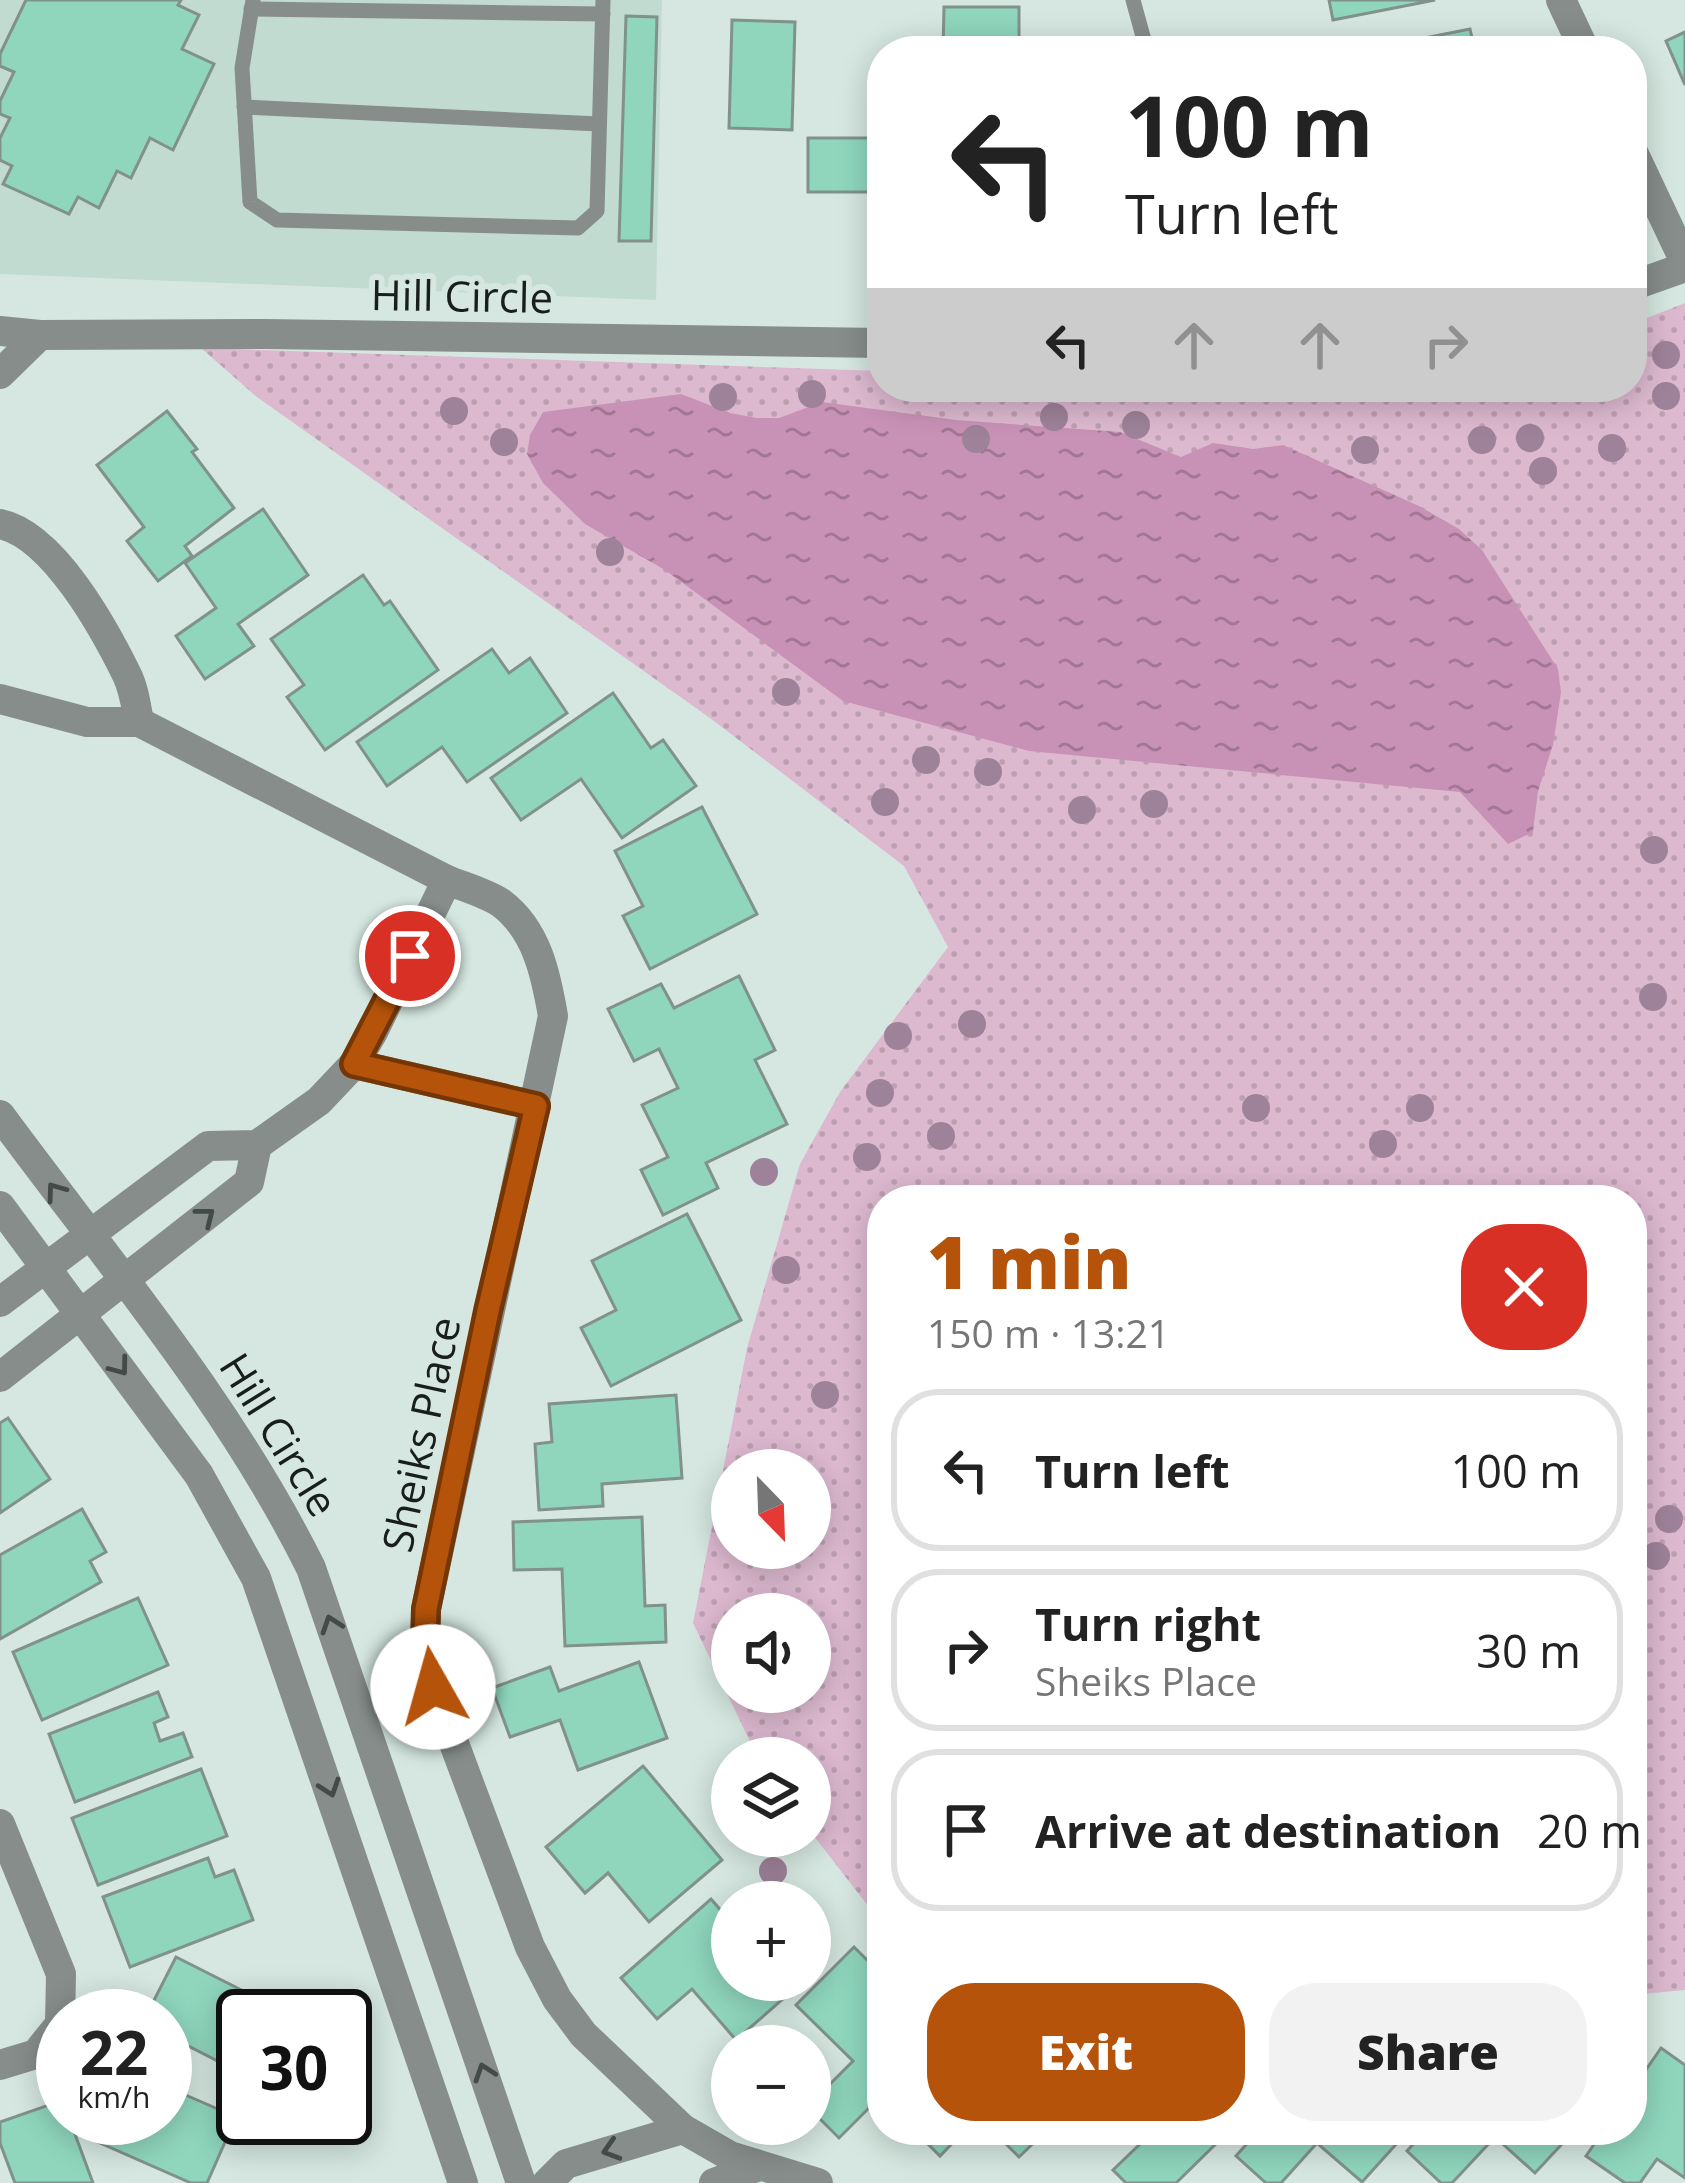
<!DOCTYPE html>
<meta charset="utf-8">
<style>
:root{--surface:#fff;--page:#f2f2f2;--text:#222;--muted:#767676;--line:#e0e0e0;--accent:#b45309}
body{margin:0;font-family:"Open Sans",sans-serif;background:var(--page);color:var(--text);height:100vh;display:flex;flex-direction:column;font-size:45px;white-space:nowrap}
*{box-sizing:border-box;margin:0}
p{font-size:39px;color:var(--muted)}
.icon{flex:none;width:66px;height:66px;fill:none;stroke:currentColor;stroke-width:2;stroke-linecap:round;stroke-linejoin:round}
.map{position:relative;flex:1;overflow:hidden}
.drawer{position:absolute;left:867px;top:1185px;width:780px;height:960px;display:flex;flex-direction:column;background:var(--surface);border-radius:48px;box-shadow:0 6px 30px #0003}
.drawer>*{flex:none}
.guide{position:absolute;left:867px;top:36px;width:780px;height:366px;border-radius:48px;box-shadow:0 6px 30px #0003;background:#fff;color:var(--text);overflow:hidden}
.needle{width:78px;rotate:157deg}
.buttons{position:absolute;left:711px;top:1449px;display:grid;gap:24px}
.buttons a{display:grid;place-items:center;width:120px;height:120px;border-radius:50%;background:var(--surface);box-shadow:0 6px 30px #0003;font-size:60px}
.speed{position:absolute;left:36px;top:1989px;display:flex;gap:24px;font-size:60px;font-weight:700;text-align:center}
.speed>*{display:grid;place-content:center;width:156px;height:156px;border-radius:50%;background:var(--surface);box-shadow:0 6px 30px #0003;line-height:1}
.speed small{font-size:30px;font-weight:400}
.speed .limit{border:6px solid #111;border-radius:18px;background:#fff;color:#111}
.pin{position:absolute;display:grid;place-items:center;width:102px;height:102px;color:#fff;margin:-51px;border:6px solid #fff;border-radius:50%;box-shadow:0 3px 12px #0007}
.me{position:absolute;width:132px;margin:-66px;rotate:353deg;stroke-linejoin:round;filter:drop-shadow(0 0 9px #0008)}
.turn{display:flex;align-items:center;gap:42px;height:252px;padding:0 60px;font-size:54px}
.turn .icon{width:156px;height:156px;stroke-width:2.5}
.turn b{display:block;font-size:84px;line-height:102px}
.lanes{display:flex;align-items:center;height:114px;padding:0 60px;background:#0003;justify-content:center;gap:60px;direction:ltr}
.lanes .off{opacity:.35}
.round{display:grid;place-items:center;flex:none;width:126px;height:126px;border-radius:48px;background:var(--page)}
.head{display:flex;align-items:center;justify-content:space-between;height:204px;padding:0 60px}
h1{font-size:72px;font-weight:800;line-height:90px;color:var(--accent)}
.action{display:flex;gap:24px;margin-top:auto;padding:24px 60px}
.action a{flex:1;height:138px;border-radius:48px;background:var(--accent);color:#fff;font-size:48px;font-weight:800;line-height:138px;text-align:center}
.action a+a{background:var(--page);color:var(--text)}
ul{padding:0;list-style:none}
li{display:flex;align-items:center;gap:36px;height:162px;margin:0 24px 18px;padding:0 36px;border:6px solid var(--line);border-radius:48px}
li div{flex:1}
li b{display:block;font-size:45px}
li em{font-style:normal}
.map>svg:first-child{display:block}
.built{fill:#c2dbd1}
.grass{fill:url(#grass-dots);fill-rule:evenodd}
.water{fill:url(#water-ripples)}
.building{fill:#8fd6bd;stroke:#81918b;stroke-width:3}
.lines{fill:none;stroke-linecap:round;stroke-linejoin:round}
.lane{stroke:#868d8a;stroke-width:15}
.street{stroke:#868d8a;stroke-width:30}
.tree{fill:#9e8299}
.oneway{stroke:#444a48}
.route-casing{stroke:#753606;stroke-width:30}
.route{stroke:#b45309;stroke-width:21}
.labels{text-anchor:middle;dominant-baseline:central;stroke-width:12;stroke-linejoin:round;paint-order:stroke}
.street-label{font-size:42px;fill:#181e1c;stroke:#d5e7e0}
</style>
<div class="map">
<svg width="1685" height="2183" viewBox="0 0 1685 2183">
<defs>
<pattern id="grass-dots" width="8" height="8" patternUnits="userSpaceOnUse" patternTransform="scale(3)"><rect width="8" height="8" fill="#ddb9d0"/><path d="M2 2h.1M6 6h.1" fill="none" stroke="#bd9fb2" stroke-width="1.8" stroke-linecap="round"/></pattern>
<pattern id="water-ripples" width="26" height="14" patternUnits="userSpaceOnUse" patternTransform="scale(3)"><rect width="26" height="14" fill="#c892b6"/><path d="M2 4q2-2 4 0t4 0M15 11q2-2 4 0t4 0" fill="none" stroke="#a17793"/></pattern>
</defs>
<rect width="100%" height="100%" fill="#d5e7e0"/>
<!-- built -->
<path class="built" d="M0,0H662L656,300L0,274Z"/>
<!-- grass -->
<path class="grass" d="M1685,303V1990L1632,1995V1200H882V1914L872,1911L810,1831V1758H758L693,1623L747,1348L800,1164L840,1092L948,947L904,866L710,718L257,397L201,348L882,371V387H1632V324ZM732,1470H810V1548H732ZM732,1614H810V1692H732Z"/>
<!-- water -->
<path class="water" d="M681,394L730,413L757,418H779L822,402L956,420L1120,432L1181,457L1213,443L1253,449L1283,445L1419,506L1459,529L1482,550L1558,669L1561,692L1553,745L1538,791L1533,832L1508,844L1460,792L1029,751L843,701L665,570L585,524L543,483L527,454L530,435L543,412Z"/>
<!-- building -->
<g class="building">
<path d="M26,0H181L178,5L199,15L182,49L214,64L173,150L150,138L131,178L117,171L99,208L78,197L69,214L3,184L12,166L0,160V138L10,118L0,114V101L14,72L0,66V54Z"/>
<path d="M1329,0H1435L1333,20Z"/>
<path d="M944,7H1019V51H943Z"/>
<path d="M626,16L657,17L651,241H619Z"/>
<path d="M732,20L795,22L792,130L729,128Z"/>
<path d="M1470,29L1475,51H1359Z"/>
<path d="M1685,32V85L1666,41Z"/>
<rect x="808" y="138" width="74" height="54"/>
<path d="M167,411L197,449L192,452L234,508L185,546L192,556L158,581L127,541L144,527L97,465Z"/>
<path d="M263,509L308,575L238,624L254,646L205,679L176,636L216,608L185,563Z"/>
<path d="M363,575L384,605L390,601L438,670L325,750L287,697L304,685L271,639Z"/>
<path d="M492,649L509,673L530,658L567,713L467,782L442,747L387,786L357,742Z"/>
<path d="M613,693L651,748L663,740L696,786L622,838L581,779L521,820L491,778Z"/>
<path d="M702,807L757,914L650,969L623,916L643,906L615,851Z"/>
<path d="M739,976L775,1050L755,1060L787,1124L706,1163L718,1188L663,1215L641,1170L668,1157L642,1105L678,1088L659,1049L634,1061L608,1009L661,984L674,1008Z"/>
<path d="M687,1214L741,1320L611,1386L581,1328L616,1310L592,1261Z"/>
<path d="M676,1395L682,1478L602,1484L603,1506L539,1510L535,1444L552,1442L549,1404Z"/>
<path d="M8,1418L50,1479L0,1513V1423Z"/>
<path d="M82,1509L106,1552L90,1561L101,1582L0,1639V1555Z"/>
<path d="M642,1517L645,1606L665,1605L666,1642L565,1646L562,1569L514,1570L513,1522Z"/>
<path d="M138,1598L168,1665L42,1720L13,1652Z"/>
<path d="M639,1662L667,1738L578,1770L560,1720L510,1737L492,1688L550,1667L559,1691Z"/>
<path d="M158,1692L168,1717L154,1723L160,1741L183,1733L192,1757L75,1802L49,1734Z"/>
<path d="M643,1766L722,1860L649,1922L608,1873L585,1893L546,1847Z"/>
<path d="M201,1769L227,1836L98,1885L72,1818Z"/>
<path d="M208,1858L215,1877L234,1870L253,1920L130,1967L103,1897Z"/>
<path d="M711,1899L732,1923V1980H782L792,1991L736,2040L692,1989L657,2019L621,1978Z"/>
<path d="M854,1947L882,1975V2095L839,2138L810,2109V2104L853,2061L796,2005Z"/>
<path d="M176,1957L291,2015L243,2016V2074L165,2034V2016H146Z"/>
<path d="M1661,2048L1685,2065V2178L1657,2159L1640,2183H1625L1586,2156L1604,2130H1632V2090Z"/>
<path d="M165,2086L236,2117L207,2183H191L91,2139L101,2118H165Z"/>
<path d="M63,2100V2118H69L93,2183H15L0,2143V2122Z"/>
<path d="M914,2130H965L940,2156Z"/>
<path d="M992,2130H1047L1019,2157Z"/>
<path d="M1124,2130H1230L1176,2183H1126L1113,2170L1139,2145Z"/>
<path d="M1259,2130H1409L1362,2182L1317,2143L1281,2183H1266L1236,2156Z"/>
<path d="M1426,2130H1575L1535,2173L1495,2137L1452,2183H1441L1407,2151Z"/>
</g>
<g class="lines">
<!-- lane -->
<g class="lane">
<path d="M253,0L242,68L250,202L277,220L578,228L597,211L603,0"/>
<path d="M1133,0L1147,51"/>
<path d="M251,9L603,14"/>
<path d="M244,107L599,124"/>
</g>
<!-- street -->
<g class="street">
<path d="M1561,0L1585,51"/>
<path d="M1632,150L1685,262"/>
<path d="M1632,286L1685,267"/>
<path d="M0,331L40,335L264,334L882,343"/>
<path d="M0,374L40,335"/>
<path d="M0,524C53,535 104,628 127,675C134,689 136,706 139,722"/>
<path d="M0,699L87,722H139L447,880"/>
<path d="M354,1064L536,1106"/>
<path d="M0,1115C109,1263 229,1403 311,1568L521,2183"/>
<path d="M0,1206L199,1475L256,1578L463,2183"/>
<path d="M0,1302L208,1146L257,1145L319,1101L354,1064L373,1032L447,880C464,887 486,893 501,903C537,930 546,975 553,1016L426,1609L425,1647L433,1687L530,1947L557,1999L583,2034L683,2129L730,2156L818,2183"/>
<path d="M0,1377L249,1182L257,1145"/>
<path d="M0,1824L61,1974L60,2024L36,2054L0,2065"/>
<path d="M547,2183L566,2164L683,2129"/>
<path d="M714,2183L759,2166"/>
</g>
</g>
<!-- trees -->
<g class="tree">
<circle cx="1666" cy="355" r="14"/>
<circle cx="812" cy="394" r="14"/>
<circle cx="1666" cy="396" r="14"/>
<circle cx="723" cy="397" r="14"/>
<circle cx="454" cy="411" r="14"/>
<circle cx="1054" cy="417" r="14"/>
<circle cx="1136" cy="425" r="14"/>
<circle cx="1530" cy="438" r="14"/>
<circle cx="976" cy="439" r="14"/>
<circle cx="1482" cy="440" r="14"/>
<circle cx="504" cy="442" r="14"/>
<circle cx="1612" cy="448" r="14"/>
<circle cx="1365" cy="450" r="14"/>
<circle cx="1543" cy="471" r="14"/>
<circle cx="610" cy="552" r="14"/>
<circle cx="786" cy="692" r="14"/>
<circle cx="926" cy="760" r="14"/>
<circle cx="988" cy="772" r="14"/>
<circle cx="885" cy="802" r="14"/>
<circle cx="1154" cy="804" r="14"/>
<circle cx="1082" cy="810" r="14"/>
<circle cx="1654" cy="850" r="14"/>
<circle cx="1653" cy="997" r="14"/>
<circle cx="972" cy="1024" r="14"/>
<circle cx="898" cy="1036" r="14"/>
<circle cx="880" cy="1093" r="14"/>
<circle cx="1256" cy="1108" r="14"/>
<circle cx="1420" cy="1108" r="14"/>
<circle cx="941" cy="1136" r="14"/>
<circle cx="1383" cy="1144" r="14"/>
<circle cx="867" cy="1157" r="14"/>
<circle cx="764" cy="1172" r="14"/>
<circle cx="786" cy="1270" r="14"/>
<circle cx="825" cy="1395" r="14"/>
<circle cx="1669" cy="1519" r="14"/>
<circle cx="1656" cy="1556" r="14"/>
<circle cx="773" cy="1871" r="14"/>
</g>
<!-- one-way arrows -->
<defs><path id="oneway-chevron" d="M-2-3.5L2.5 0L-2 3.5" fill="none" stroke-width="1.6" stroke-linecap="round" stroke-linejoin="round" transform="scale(3)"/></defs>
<g class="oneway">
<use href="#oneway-chevron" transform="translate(55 1191) rotate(-126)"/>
<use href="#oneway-chevron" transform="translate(206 1216) rotate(-38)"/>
<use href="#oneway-chevron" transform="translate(120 1367) rotate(53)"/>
<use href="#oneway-chevron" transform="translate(331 1624) rotate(-109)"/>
<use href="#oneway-chevron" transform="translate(330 1788) rotate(71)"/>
<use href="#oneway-chevron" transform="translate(484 2072) rotate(-109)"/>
<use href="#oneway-chevron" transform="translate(611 2150) rotate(163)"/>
</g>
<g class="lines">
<defs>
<path id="route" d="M410,956L354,1064L536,1106L488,1311L426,1609L425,1647L433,1687"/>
</defs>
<!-- route casing -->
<use href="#route" class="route-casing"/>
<!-- route -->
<use href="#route" class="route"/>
</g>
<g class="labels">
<!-- street labels -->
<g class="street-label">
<text transform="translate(462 295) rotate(1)">Hill Circle</text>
<text transform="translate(280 1434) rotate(58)">Hill Circle</text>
<text transform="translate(420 1434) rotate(-78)">Sheiks Place</text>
</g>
</g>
</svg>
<div class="buttons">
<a><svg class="needle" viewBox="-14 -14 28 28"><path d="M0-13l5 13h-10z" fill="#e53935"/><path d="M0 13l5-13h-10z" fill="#767676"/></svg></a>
<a><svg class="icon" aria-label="sound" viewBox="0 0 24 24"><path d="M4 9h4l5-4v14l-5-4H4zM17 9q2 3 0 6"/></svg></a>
<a><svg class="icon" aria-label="layers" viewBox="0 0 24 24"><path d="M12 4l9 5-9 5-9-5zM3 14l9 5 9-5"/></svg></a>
<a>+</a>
<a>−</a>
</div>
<div class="speed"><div>22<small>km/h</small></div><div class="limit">30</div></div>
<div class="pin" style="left:410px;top:956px;background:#d93025"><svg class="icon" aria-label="arrive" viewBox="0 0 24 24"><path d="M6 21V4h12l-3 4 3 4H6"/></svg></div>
<svg class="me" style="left:433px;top:1687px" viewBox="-20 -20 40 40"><circle r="19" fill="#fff"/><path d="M0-13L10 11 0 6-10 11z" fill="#b45309"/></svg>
<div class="guide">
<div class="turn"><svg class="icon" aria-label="left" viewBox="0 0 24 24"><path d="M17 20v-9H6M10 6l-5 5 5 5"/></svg><div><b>100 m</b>Turn left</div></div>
<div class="lanes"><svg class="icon" aria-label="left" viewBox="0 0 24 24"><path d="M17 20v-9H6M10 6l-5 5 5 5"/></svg><svg class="icon off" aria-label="ahead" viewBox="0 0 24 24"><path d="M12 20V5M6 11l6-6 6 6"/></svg><svg class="icon off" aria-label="ahead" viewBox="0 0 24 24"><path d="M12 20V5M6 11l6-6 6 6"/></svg><svg class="icon off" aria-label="right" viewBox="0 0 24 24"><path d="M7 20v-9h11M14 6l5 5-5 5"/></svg></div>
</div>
<section class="drawer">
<div class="head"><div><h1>1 min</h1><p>150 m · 13:21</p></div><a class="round" style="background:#d93025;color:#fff"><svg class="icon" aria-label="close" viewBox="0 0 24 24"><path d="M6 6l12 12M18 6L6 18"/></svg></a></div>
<ul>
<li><svg class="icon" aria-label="left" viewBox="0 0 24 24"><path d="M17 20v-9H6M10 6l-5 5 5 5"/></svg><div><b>Turn left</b></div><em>100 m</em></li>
<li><svg class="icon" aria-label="right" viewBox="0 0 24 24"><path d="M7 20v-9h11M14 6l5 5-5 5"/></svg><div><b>Turn right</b><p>Sheiks Place</p></div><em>30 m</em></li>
<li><svg class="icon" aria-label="arrive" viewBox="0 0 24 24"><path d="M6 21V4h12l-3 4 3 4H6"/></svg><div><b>Arrive at destination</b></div><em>20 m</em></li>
</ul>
<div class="action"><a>Exit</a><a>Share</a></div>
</section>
</div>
